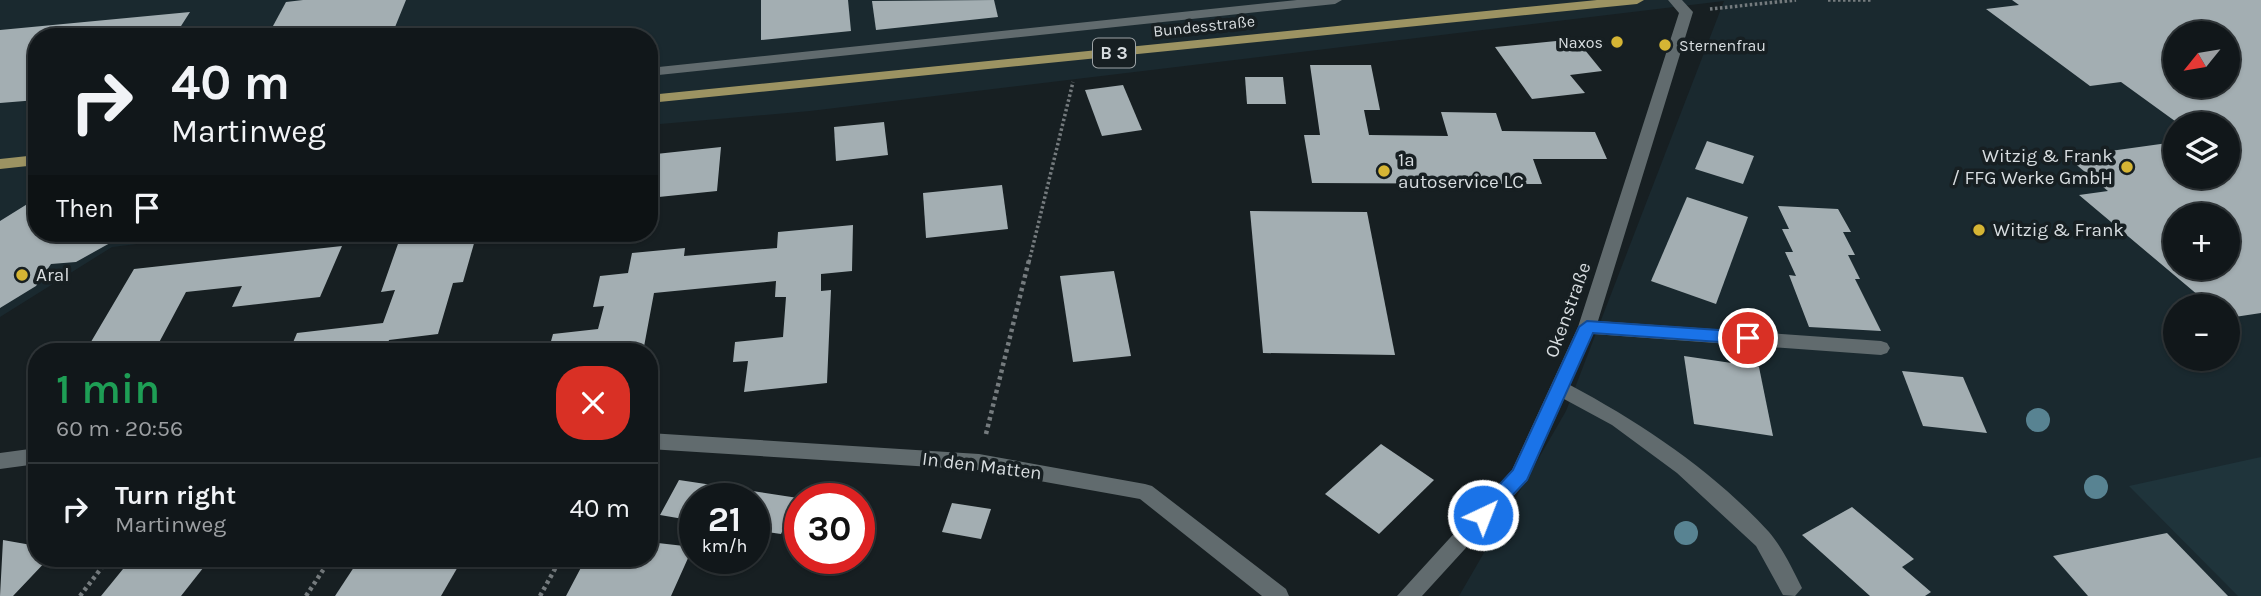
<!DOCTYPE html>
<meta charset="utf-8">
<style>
:root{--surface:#11171a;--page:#1e2427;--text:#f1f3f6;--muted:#9c9fa2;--line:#303639}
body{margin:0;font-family:Karla,sans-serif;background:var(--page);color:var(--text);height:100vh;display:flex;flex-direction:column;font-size:26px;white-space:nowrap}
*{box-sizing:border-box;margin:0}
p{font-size:23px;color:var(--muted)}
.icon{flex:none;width:38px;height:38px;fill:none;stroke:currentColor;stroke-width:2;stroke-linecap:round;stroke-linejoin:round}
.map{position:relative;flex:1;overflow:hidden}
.side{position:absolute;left:28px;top:343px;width:630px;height:224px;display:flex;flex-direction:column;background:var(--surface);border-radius:28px;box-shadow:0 2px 5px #0004,0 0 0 2px var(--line)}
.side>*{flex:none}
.guide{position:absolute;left:28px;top:28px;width:630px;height:214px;border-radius:28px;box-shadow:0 2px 5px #0004,0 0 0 2px var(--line);background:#11171a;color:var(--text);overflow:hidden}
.needle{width:46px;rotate:240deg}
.tools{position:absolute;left:2163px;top:21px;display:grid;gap:14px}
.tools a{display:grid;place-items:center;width:77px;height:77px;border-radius:50%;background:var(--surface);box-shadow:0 2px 5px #0004,0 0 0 2px var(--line);font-size:35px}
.speed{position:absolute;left:679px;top:483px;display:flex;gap:14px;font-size:35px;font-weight:700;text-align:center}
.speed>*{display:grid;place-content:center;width:91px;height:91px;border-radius:50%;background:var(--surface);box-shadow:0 2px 5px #0004,0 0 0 2px var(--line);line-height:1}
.speed small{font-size:18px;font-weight:400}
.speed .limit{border:10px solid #d22;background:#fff;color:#111}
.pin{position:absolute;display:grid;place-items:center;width:60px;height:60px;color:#fff;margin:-30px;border:4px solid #fff;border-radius:50%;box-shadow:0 2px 7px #0007}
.me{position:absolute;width:77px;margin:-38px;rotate:43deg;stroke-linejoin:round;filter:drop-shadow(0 0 5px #0008)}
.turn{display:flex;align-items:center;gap:24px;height:147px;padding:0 28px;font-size:32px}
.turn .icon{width:91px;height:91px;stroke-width:2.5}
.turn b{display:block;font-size:49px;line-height:60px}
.then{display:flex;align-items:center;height:66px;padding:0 28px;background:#0003;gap:14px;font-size:26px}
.round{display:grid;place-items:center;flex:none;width:74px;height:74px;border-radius:28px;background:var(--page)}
.headline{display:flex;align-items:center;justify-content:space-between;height:119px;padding:0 28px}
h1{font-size:42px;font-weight:600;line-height:52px;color:#1e9e55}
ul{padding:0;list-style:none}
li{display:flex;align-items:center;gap:21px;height:91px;padding:0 28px;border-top:2px solid var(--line)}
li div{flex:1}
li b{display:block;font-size:26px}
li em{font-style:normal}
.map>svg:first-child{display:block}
.built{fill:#1a292f;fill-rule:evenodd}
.green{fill:#1f343b}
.building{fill:#a3aeb2;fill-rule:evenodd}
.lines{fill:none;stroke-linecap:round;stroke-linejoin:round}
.path-far1{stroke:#757b7e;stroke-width:3.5;stroke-dasharray:2.5 2.5;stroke-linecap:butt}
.path{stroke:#757b7e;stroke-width:4.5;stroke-dasharray:3.5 3.5;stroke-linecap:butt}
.minor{fill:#616b6e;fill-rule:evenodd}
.major{fill:#9c9362;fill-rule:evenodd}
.tree{fill:#588392}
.route{fill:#1a73e8;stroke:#114b97;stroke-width:2}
.poi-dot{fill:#d6b534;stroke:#171f22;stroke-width:2.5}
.labels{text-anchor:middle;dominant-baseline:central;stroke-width:7;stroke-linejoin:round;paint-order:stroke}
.far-street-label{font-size:16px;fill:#d8dde0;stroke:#171f22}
.far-poi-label{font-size:16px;fill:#d8dde0;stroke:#171f22;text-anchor:end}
.shield{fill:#171f22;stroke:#9ea4a7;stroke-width:2}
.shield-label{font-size:18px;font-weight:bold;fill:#d8dde0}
.poi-label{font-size:19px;fill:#d8dde0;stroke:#171f22;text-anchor:start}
.street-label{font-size:19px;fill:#d8dde0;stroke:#171f22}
</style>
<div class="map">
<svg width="2261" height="596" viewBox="0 0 2261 596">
<rect width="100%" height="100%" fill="#171f22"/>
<!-- built -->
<path class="built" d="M0,0H2261V596H1459L1566,411L1724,1L810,111L649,125V37H37V233H229L112,247L0,317ZM2175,33H2228V86H2175ZM2175,124H2228V177H2175ZM2175,215H2228V268H2175ZM2175,306H2228V359H2175Z"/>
<!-- green -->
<path class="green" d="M2261,457V596H2238L2129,486Z"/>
<!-- building -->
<g class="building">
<path d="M303,0H406L391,37H267L286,2Z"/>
<path d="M761,0H848L851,31L761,40Z"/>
<path d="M994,0L998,17L876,30L872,1Z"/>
<path d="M2012,0H2261V313L2228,318V306H2211L2079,195L2108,191L2067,157L2175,142V177H2228V124H2179L2121,82L2090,86L1986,9L2019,5ZM2175,33H2228V86H2175ZM2175,215H2228V268H2175Z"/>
<path d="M190,12L174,37H37V100L0,103V30Z"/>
<path d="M1576,39L1602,71L1570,75L1585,93L1532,99L1495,47Z"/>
<path d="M1310,65H1371L1380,110H1364L1369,135L1448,136L1441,112L1496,113L1502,131L1595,132L1607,159H1533L1542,184L1312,183L1304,135H1320Z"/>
<path d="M1245,77H1283L1286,104H1247Z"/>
<path d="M1123,85L1142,130L1102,136L1085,90Z"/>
<path d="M884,122L888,155L836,161L834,127Z"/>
<path d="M1707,141L1754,156L1743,184L1695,169Z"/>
<path d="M721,147L717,191L649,198L656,154Z"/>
<path d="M1002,185L1008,229L926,238L923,193Z"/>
<path d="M1687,197L1748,217L1716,304L1651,281Z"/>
<path d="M37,198V233H128L76,262L51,264L36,286L0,308V221Z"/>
<path d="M1778,206L1838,209L1851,232H1843L1855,255H1848L1860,279H1855L1881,331L1809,327L1789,275L1796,276L1785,252H1793L1782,229H1789Z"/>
<path d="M1250,211L1367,212L1395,355L1263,353Z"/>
<path d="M853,225L852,271L821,274V291L831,290L827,383L744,392L748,361L733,362L735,342L783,337L786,297H775L776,281L654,293L643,352H548L553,334L598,329L604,306L593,307L600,276L628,273L632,253L685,248L684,256L777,248L778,232Z"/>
<path d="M477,233L463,282L453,283L438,334L389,340L385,352H289L297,333L383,323L395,290L381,292L399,241Z"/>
<path d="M342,246L320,297L232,307L242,286L186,292L154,352H85L134,269Z"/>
<path d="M1114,271L1131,356L1073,362L1060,276Z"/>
<path d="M1684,356L1759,367L1773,436L1694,424Z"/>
<path d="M1902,371L1963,377L1987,433L1923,426Z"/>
<path d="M1381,444L1434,480L1379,534L1325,494Z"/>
<path d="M679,480L798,498L781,534L754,530V499H695V521L660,515Z"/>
<path d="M952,503L991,509L981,539L942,532Z"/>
<path d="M1852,507L1914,559L1902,567L1931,592L1925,596H1870L1802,535Z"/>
<path d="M2167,533L2228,596H2088L2053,556Z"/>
<path d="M3,540L37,546V558H49L13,596H0Z"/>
<path d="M649,542L693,547L671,596H566L586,558H649Z"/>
<path d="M132,558H211L181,596H101Z"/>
<path d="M360,558H463L441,596H335Z"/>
</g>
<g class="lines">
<!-- path-far1 -->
<g class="path-far1">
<path d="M1828,0H1872"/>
<path d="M1710,9L1796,0"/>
<path d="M1029,262L1073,82"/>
</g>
<!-- path -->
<g class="path">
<path d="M986,434L1029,260"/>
<path d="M80,596L109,558"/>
<path d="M306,596L331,558"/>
<path d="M540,596L561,558"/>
</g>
<!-- minor -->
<g class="minor">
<path d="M1297,0H1342L1335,4L649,76V68Z"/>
<path d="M1668,0H1682L1693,12L1598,321L1881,341L1887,343L1890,348L1887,353L1881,355L1593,334L1570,385C1643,424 1713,471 1769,532C1782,547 1793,570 1802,588L1795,596L1783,595L1756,546L1677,473L1612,425L1564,399L1527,481L1422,596H1397L1512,470L1578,327L1679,13Z"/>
<path d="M649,433L979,454L1145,484L1152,486L1286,589L1289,596H1262L1140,499L979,470L649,449Z"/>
<path d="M37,448V464L0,469V453Z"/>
</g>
<!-- major -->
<g class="major">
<path d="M1597,0H1644L1637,4L649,103V95Z"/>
<path d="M37,155V165L0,169V159Z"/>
</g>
</g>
<!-- trees -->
<g class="tree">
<circle cx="2038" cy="420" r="12"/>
<circle cx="2096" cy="487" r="12"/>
<circle cx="1686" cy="533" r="12"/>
</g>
<!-- route -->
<path class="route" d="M1587,321L1748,332L1756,338L1748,344L1593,333L1527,480L1489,520H1476L1473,515L1476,510L1513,470L1579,327Z"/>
<!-- markers -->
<g class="poi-dot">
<circle cx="1617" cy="42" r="7"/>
<circle cx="1665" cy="45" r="7"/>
<circle cx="2127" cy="167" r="7"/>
<circle cx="1384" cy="171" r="7"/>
<circle cx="1979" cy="230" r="7"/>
<circle cx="22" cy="275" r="7"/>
</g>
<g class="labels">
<!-- far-street labels -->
<g class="far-street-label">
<text transform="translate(1204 26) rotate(-6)">Bundesstraße</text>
</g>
<!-- far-poi labels -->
<g class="far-poi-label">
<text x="1603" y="42">Naxos</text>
<text x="1679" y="45" text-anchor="start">Sternenfrau</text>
</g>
<!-- shield labels -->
<rect class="shield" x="1093" y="38.5" width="42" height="29" rx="5"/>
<g class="shield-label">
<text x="1114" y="53">B 3</text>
</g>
<!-- poi labels -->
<g class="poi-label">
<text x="2113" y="156" text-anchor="end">Witzig &amp; Frank<tspan x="2113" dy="22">/ FFG Werke GmbH</tspan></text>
<text x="1398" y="160">1a<tspan x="1398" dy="22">autoservice LC</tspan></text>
<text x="1993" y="230">Witzig &amp; Frank</text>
<text x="36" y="275">Aral</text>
</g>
<!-- street labels -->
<g class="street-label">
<text transform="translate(1568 310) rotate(-70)">Okenstraße</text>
<text transform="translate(982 466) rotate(7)">In den Matten</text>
</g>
</g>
</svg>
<div class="tools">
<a><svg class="needle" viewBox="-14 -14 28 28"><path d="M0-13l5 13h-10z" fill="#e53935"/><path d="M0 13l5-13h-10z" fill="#9c9fa2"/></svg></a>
<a><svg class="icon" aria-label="layers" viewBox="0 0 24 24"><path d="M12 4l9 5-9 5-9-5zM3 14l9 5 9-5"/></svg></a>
<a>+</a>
<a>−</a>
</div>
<div class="speed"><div>21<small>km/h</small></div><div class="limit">30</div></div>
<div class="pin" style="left:1748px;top:338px;background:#d93025"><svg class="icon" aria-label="arrive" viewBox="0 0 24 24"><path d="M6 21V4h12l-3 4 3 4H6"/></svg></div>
<svg class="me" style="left:1483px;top:515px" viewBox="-20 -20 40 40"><circle r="17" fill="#1a73e8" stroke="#fff" stroke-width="3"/><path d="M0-11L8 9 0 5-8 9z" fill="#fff"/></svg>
<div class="guide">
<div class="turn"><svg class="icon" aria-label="right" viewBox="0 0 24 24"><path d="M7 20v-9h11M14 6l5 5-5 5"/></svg><div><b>40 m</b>Martinweg</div></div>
<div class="then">Then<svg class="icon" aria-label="arrive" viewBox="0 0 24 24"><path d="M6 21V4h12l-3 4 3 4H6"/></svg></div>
</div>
<section class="side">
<div class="headline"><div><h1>1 min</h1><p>60 m · 20:56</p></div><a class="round" style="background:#d93025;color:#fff"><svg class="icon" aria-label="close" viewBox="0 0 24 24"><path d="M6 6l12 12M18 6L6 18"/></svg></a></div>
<ul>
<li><svg class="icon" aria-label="right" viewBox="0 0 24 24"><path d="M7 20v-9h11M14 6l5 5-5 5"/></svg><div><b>Turn right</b><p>Martinweg</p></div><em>40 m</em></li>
</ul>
</section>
</div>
